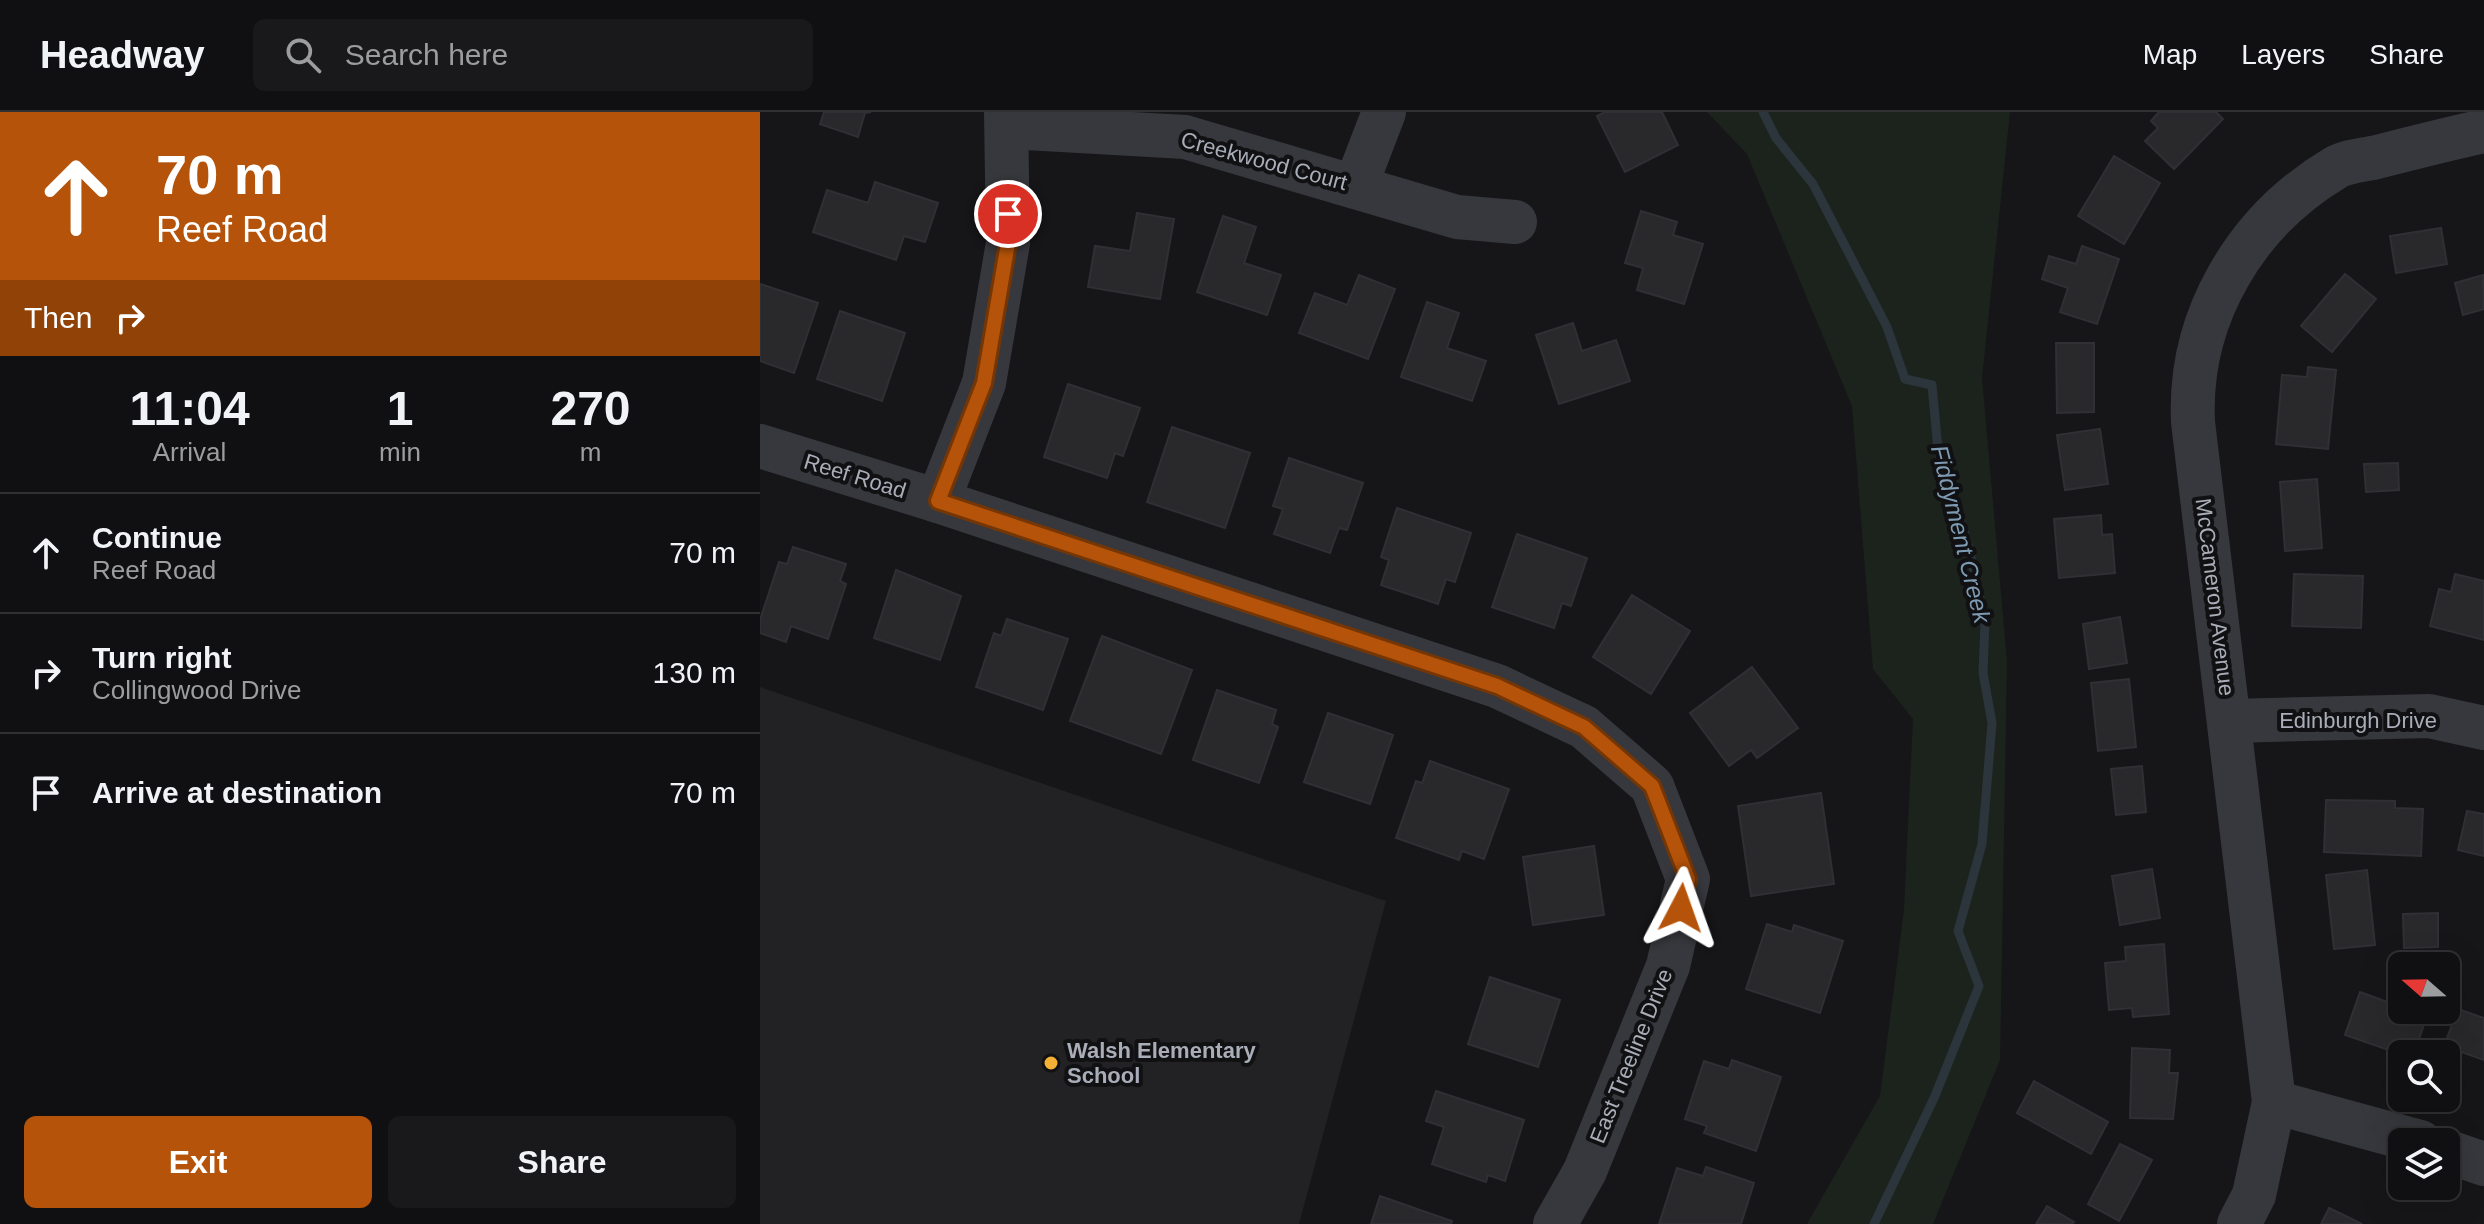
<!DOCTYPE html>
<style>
:root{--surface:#101012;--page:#19191b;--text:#f1f3f6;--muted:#9c9d9f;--line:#303032;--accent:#b45309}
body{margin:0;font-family:Helvetica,sans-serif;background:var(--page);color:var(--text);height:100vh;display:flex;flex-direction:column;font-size:30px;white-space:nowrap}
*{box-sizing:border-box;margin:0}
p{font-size:26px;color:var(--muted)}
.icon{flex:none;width:44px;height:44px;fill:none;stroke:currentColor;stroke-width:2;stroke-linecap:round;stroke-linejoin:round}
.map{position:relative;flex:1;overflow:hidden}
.sheet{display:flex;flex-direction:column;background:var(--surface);width:760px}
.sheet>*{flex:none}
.guide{background:#b45309;color:#fff;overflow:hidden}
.needle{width:52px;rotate:290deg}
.controls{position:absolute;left:1628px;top:840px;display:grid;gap:16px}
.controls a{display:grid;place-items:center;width:72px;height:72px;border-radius:12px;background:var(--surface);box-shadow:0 8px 32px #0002,0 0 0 2px var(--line);font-size:40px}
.pin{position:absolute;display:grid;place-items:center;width:68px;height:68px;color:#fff;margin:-34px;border:4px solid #fff;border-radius:50%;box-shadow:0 2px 8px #0007}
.me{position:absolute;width:88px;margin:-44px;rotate:4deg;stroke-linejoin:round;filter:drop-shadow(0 0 6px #0008)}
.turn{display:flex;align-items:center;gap:28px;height:168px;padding:0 24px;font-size:36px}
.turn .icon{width:104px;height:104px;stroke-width:2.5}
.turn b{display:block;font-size:56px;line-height:68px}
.then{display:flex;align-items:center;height:76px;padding:0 24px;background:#0003;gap:16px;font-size:30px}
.eta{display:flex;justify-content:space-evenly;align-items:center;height:136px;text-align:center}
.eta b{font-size:48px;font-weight:800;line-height:56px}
.primary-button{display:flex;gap:16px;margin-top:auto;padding:16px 24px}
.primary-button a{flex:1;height:92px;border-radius:12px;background:var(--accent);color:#fff;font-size:32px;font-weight:800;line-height:92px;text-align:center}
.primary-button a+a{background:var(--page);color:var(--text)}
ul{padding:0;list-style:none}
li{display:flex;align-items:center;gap:24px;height:120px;padding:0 24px;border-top:2px solid var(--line)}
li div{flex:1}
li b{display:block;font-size:30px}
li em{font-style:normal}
header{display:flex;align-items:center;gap:48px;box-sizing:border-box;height:112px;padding:0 40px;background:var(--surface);border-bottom:2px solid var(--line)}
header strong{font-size:38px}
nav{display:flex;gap:44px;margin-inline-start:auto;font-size:28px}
.search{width:560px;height:72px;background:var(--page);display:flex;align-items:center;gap:20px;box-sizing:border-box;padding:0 28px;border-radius:12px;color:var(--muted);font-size:30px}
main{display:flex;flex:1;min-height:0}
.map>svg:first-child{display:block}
.built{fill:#222225}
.green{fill:#1c231d}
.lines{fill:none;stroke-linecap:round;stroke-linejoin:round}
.stream{stroke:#2c353c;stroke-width:9}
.building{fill:#29292c;stroke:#303034;stroke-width:2}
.minor{stroke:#37383d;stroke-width:44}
.route-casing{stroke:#753606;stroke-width:20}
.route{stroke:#b45309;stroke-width:14}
.poi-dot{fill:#f2b134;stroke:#111113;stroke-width:3}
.labels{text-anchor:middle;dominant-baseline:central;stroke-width:8;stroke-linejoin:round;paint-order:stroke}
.street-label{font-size:22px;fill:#a8adb8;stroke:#111113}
.poi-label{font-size:22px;font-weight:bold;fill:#a8adb8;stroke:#111113;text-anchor:start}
.water-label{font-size:24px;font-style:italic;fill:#7f9bb3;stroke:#111113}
</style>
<header>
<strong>Headway</strong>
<div class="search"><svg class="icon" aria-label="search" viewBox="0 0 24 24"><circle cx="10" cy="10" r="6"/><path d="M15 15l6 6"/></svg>Search here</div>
<nav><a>Map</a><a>Layers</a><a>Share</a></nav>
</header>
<main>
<section class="sheet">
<div class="guide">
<div class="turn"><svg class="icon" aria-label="ahead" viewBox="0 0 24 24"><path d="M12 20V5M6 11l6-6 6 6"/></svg><div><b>70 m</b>Reef Road</div></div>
<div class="then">Then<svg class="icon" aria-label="right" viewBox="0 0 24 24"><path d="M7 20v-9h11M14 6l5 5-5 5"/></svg></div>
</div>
<div class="eta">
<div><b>11:04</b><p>Arrival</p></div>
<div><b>1</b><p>min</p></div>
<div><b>270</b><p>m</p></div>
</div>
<ul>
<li><svg class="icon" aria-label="ahead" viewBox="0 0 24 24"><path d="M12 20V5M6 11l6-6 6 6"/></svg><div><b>Continue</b><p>Reef Road</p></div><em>70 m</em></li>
<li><svg class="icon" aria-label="right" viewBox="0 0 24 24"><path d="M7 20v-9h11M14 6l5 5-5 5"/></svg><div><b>Turn right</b><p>Collingwood Drive</p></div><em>130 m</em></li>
<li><svg class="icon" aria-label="arrive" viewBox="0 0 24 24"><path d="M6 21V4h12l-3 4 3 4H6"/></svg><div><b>Arrive at destination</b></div><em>70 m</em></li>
</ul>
<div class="primary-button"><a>Exit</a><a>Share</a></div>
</section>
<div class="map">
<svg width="1724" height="1112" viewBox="0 0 1724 1112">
<rect width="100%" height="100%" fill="#161618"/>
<!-- built -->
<path class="built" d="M0,575L626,789L539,1112H0Z"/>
<!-- green -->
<path class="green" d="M947,0H1250L1222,266L1247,550L1240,948L1173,1112H1047L1120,984L1144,798L1153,607L1113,557L1092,294L987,42Z"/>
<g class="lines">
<!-- stream -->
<path class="stream" d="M1003,0L1016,26L1053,72L1127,215L1145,267L1172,273L1178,338L1208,432L1225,510L1223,561L1232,611L1222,732L1198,819L1219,874L1175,984L1114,1112"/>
</g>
<!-- building -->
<g class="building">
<path d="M64,0H111L105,1L98,25L60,12Z"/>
<path d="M845,0H902L918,33L865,60L837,4Z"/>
<path d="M1399,0H1456L1463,7L1414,57L1385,29L1398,16L1391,9Z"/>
<path d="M1354,44L1400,71L1364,132L1318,104Z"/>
<path d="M115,70L178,91L165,130L144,124L136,148L53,120L67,78L108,91Z"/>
<path d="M881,99L917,110L913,123L943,132L924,192L877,178L883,156L865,151Z"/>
<path d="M377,101L414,107L400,187L328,175L335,134L370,139Z"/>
<path d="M463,104L496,115L484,151L521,163L507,203L437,180Z"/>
<path d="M1681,116L1687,152L1636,161L1630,124Z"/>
<path d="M1322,134L1359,147L1337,212L1300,200L1308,176L1282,167L1289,144L1316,152Z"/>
<path d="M1585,162L1616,187L1572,240L1541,214Z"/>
<path d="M599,163L635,177L608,247L539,221L555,181L587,193Z"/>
<path d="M1723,163L1724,197L1703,203L1695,171Z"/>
<path d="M0,172L58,191L34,261L0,249Z"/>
<path d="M667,190L699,201L687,236L726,249L712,289L641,265Z"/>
<path d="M80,199L145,221L122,289L57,267Z"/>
<path d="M813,211L822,239L856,228L870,269L799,292L776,223Z"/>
<path d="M1296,231H1334V300L1297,301Z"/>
<path d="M1548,255L1576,258L1568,337L1516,332L1522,263L1547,265Z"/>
<path d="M308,272L380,296L363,344L355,341L347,366L284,345Z"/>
<path d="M412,315L490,341L465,416L387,390Z"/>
<path d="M1340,317L1348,372L1305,378L1297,323Z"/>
<path d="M529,346L603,371L587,418L579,416L570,441L514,422L523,397L513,394Z"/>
<path d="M1638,351L1639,378L1606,380L1604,352Z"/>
<path d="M1557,367L1562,436L1525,439L1520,370Z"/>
<path d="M637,396L711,421L695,470L686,467L678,492L621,473L629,448L621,445Z"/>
<path d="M1341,403L1342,423L1352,422L1355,461L1299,466L1294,407Z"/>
<path d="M757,422L827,446L811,494L802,491L794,516L732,495Z"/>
<path d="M33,435L86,452L80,469L86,472L68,527L31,514L26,530L0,521V508L19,450L27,452Z"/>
<path d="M136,458L201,484L180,548L114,526Z"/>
<path d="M1534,462L1603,464L1601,516L1532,514Z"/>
<path d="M1695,462L1724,469V528L1670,514L1679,477L1691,480Z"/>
<path d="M872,483L930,519L891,582L833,545Z"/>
<path d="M1360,505L1367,551L1329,557L1323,512Z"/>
<path d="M247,507L308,527L283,598L216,575L234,521L241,524Z"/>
<path d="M342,524L432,558L401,642L310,609Z"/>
<path d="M992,555L1038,616L997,646L991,638L969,654L930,601Z"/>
<path d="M1369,567L1376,635L1338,639L1331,571Z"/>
<path d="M457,578L516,598L512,612L518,615L499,671L433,648Z"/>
<path d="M568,601L633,623L610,692L544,670Z"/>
<path d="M670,649L749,677L724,747L702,739L699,748L636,726L656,669L662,671Z"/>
<path d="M1382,654L1386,700L1356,703L1351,657Z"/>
<path d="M1061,681L1074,772L991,784L978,694Z"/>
<path d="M1566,688L1635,689V696L1663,697L1661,744L1564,740Z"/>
<path d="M1707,699L1724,702V744L1698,738Z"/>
<path d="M834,734L844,803L773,813L763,745Z"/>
<path d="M1392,757L1400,806L1360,813L1352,764Z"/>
<path d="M1607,758L1615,833L1574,837L1566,763Z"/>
<path d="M1678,801V835L1644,836L1643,802Z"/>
<path d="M1007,812L1032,820L1034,813L1083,829L1060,901L986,877Z"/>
<path d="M1404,832L1409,902L1373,905L1372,896L1349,898L1345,851L1366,849L1365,835Z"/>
<path d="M730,865L800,888L778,955L708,932Z"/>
<path d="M1600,880L1630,891L1633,882L1642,885V898H1669L1654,942L1638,937L1637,941L1585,923Z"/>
<path d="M1698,897L1724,906V948L1684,934Z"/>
<path d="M1372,936L1410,938L1409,961H1418L1413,1007L1370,1006Z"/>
<path d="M972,948L1021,965L996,1039L944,1021L947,1014L925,1007L944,949L969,957Z"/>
<path d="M1274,969L1348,1010L1331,1042L1257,1001Z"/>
<path d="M676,979L764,1008L745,1069L728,1063L726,1070L672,1052L684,1015L666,1009Z"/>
<path d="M1360,1032L1392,1048L1359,1109L1328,1092Z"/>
<path d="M946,1055L994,1071L981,1112H899L917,1056L943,1064Z"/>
<path d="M620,1084L692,1109L691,1112H611Z"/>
<path d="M1287,1094L1314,1110L1312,1112H1276Z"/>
<path d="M1569,1096L1602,1112H1561Z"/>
</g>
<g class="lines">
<!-- minor -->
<g class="minor">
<path d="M247,15L425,25L697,105L755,110"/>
<path d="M596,73L624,0"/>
<path d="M0,334L178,389L737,574L824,615L892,674L928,767L908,854L825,1059L795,1112"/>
<path d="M178,389L224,271L248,131L246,0"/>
<path d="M1471,609L1669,604L1724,616"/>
<path d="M1514,990L1660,1030"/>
<path d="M1686,1039L1724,1052"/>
<path d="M1479,1112L1494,1083L1514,990L1433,310C1428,205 1486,109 1575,56C1586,49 1604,48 1617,45C1652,36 1688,27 1724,19"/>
</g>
</g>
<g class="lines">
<defs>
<path id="route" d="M248,102V131L224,271L178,389L737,574L824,615L892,674L928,767L921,796"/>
</defs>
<!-- route casing -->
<use href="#route" class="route-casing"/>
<!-- route -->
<use href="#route" class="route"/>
</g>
<!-- markers -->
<circle class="poi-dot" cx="291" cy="951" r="8"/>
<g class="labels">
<!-- street labels -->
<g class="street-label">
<text transform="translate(504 49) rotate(15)">Creekwood Court</text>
<text transform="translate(95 364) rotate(17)">Reef Road</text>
<text transform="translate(1455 485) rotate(83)">McCameron Avenue</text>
<text x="1598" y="608">Edinburgh Drive</text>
<text transform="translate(871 944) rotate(-68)">East Treeline Drive</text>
</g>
<!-- poi labels -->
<g class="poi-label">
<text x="307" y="938">Walsh Elementary<tspan x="307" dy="25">School</tspan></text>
</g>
<!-- water labels -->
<g class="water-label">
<text transform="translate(1201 422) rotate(76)">Fiddyment Creek</text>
</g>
</g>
</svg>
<div class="controls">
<a><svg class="needle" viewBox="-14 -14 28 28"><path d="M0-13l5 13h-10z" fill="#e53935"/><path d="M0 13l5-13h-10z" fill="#9c9d9f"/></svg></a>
<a><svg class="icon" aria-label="search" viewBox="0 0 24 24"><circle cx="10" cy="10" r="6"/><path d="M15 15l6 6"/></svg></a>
<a><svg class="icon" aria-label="layers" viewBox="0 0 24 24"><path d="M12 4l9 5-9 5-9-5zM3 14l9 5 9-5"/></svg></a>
</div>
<div class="pin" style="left:248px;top:102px;background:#d93025"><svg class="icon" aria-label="arrive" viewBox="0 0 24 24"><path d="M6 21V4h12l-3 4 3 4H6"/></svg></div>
<svg class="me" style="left:921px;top:796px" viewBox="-20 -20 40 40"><path d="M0-17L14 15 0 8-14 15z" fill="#b45309" stroke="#fff" stroke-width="4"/></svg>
</div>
</main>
